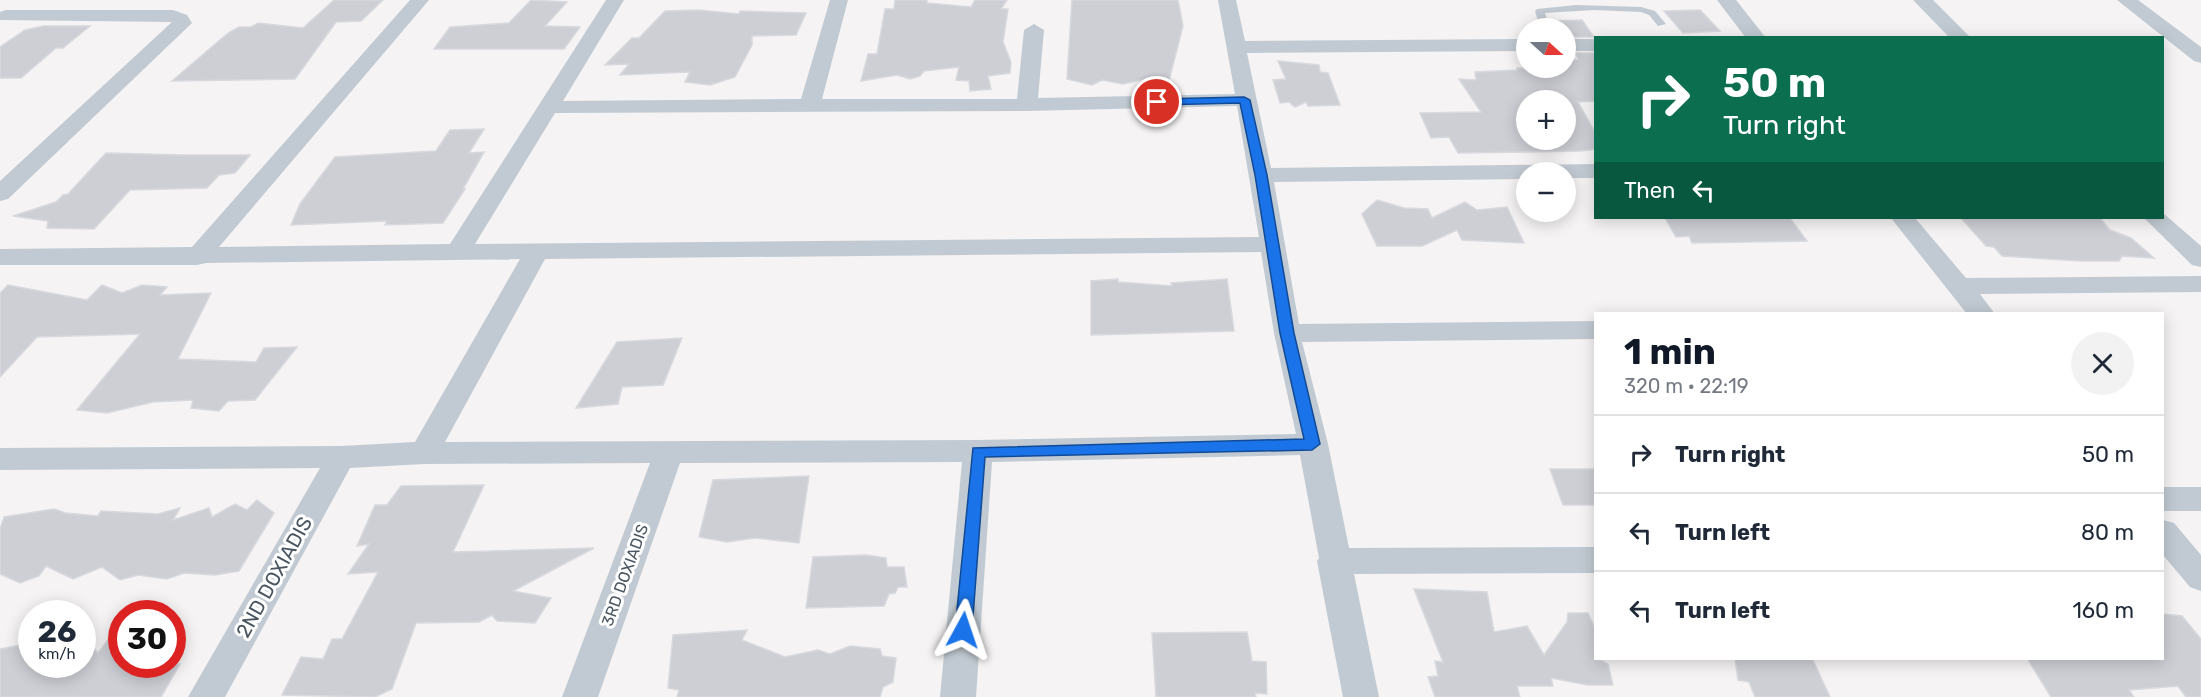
<!DOCTYPE html>
<meta charset="utf-8">
<style>
:root{--surface:#fff;--page:#f2f2f3;--text:#1f2937;--muted:#747a83;--line:#e0e1e3;--accent:#111827}
body{margin:0;font-family:Rubik,sans-serif;background:var(--page);color:var(--text);height:100vh;display:flex;flex-direction:column;font-size:22px;white-space:nowrap}
*{box-sizing:border-box;margin:0}
p{font-size:20px;color:var(--muted)}
.icon{flex:none;width:33px;height:33px;fill:none;stroke:currentColor;stroke-width:2;stroke-linecap:round;stroke-linejoin:round}
.map{position:relative;flex:1;overflow:hidden}
.sheet{position:absolute;left:1594px;top:312px;width:570px;height:348px;display:flex;flex-direction:column;background:var(--surface);border-radius:0px;box-shadow:0 3px 15px #0003}
.sheet>*{flex:none}
.guide{position:absolute;left:1594px;top:36px;width:570px;height:183px;border-radius:0px;box-shadow:0 3px 15px #0003;background:#0b6e4f;color:#fff;overflow:hidden}
.needle{width:39px;rotate:111deg}
.tools{position:absolute;left:1516px;top:18px;display:grid;gap:12px}
.tools a{display:grid;place-items:center;width:60px;height:60px;border-radius:50%;background:var(--surface);box-shadow:0 3px 15px #0003;font-size:30px}
.speed{position:absolute;left:18px;top:600px;display:flex;gap:12px;font-size:30px;font-weight:700;text-align:center}
.speed>*{display:grid;place-content:center;width:78px;height:78px;border-radius:50%;background:var(--surface);box-shadow:0 3px 15px #0003;line-height:1}
.speed small{font-size:15px;font-weight:400}
.speed .limit{border:9px solid #d22;background:#fff;color:#111}
.pin{position:absolute;display:grid;place-items:center;width:51px;height:51px;color:#fff;margin:-26px;border:3px solid #fff;border-radius:50%;box-shadow:0 2px 6px #0007}
.me{position:absolute;width:66px;margin:-33px;rotate:5deg;stroke-linejoin:round;filter:drop-shadow(0 0 4px #0008)}
.turn{display:flex;align-items:center;gap:21px;height:126px;padding:0 30px;font-size:27px}
.turn .icon{width:78px;height:78px;stroke-width:2.5}
.turn b{display:block;font-size:42px;line-height:51px}
.then{display:flex;align-items:center;height:57px;padding:0 30px;background:#0003;gap:12px;font-size:22px}
.round{display:grid;place-items:center;flex:none;width:63px;height:63px;border-radius:32px;background:var(--page)}
.head{display:flex;align-items:center;justify-content:space-between;height:102px;padding:0 30px}
h1{font-size:36px;font-weight:700;line-height:45px;color:var(--accent)}
ul{padding:0;list-style:none}
li{display:flex;align-items:center;gap:18px;height:78px;padding:0 30px;border-top:2px solid var(--line)}
li div{flex:1}
li b{display:block;font-size:22px}
li em{font-style:normal}
.map>svg:first-child{display:block}
.building{fill:#cdcfd5;stroke:#d7d9de;stroke-width:1.5;fill-rule:evenodd}
.lines{fill:none;stroke-linecap:round;stroke-linejoin:round}
.service{fill:#c1cad2;fill-rule:evenodd}
.minor{fill:#c1cad2;fill-rule:evenodd}
.route{fill:#1a73e8;stroke:#114b97;stroke-width:1.5}
.labels{text-anchor:middle;dominant-baseline:central;stroke-width:6;stroke-linejoin:round;paint-order:stroke}
.street-label{font-size:16px;fill:#4a5661;stroke:#fff}
.near-street-label{font-size:20px;fill:#4a5661;stroke:#fff}
</style>
<div class="map">
<svg width="2201" height="697" viewBox="0 0 2201 697">
<rect width="100%" height="100%" fill="#f5f3f3"/>
<!-- building -->
<g class="building">
<path d="M334,0H383L361,21L336,22L295,79L172,81L228,33L239,27H251L258,23L303,28Z"/>
<path d="M531,0L567,2L545,26L580,27L564,49H434L450,27L509,23Z"/>
<path d="M895,0H927V3L971,7L975,0H1007L1001,9H1008L1003,42L1011,62L1010,73L988,76L991,89L970,91L969,81L956,80L959,67L924,71L920,76L910,79L897,75L861,81L868,54H877L885,9H894Z"/>
<path d="M1072,0H1178L1183,26L1167,88H1147L1145,79L1123,84L1102,80L1092,85L1067,79Z"/>
<path d="M698,10L739,14L740,11L806,13L796,35L752,36V45L735,77L710,85L685,82L690,72L620,75L629,64L605,65L632,38H639L665,11Z"/>
<path d="M1700,10L1720,31L1683,33L1664,11Z"/>
<path d="M1582,20L1594,37H1566V28H1557L1552,21Z"/>
<path d="M44,26H90L63,48H56L21,78H0V47L25,30Z"/>
<path d="M1575,53H1596V101L1578,102L1596,134V149L1581,151L1458,153L1449,137L1431,138L1420,113L1481,112L1459,79L1476,80L1475,72L1517,70V68H1566V60H1579ZM1527,100H1566V140H1527Z"/>
<path d="M1278,61L1319,65L1320,72L1328,73L1340,105L1308,106L1306,102L1295,107L1289,102L1280,103L1273,80L1286,79Z"/>
<path d="M484,129L469,153L484,152L463,189H465L443,223L385,225L387,221L291,225L300,204L335,157L436,151L450,130Z"/>
<path d="M106,153L184,155H250L235,173L219,175L207,188L130,190L94,229L47,228L48,221L13,216L56,202L63,195L68,194Z"/>
<path d="M1377,200L1404,208L1428,209L1432,218L1465,202L1477,210L1507,207L1524,243L1462,240L1457,230L1422,246H1377L1362,214Z"/>
<path d="M1665,218H1790L1807,241L1692,243L1689,236L1676,237Z"/>
<path d="M1961,218H2100L2110,230L2131,238L2154,258L2122,256L2119,261H2081L2002,256L1994,247L1986,246Z"/>
<path d="M1118,279V282L1172,286L1171,283L1227,279L1234,331L1091,335V281Z"/>
<path d="M8,285L87,300L102,285L122,293L142,285L167,287L160,295L211,293L178,359L256,362L264,348L297,347L255,400L228,401L219,411L191,408L193,400L153,402L107,413L77,410L140,334L37,337L0,377V293Z"/>
<path d="M682,338L663,385L622,387L618,404L576,408L617,342Z"/>
<path d="M1550,469H1596V505H1563Z"/>
<path d="M809,476L799,543L755,538L727,542L699,537L713,480Z"/>
<path d="M484,485L453,552L594,548L513,591L551,598L535,623L497,621L492,615L479,622L416,623L392,689L375,697L282,695L301,657L323,659L332,639H342L378,572L348,574L369,544L357,546L375,505H387L401,486Z"/>
<path d="M257,500L274,513L239,571L215,575L184,573L167,579L138,575L120,580L102,567L73,579L46,566L39,576L20,583L0,574V529L4,517L54,509L66,513L98,516L101,511L158,514L180,508L173,520L209,508L212,517L235,504L247,510Z"/>
<path d="M866,555L886,558L887,567H904L907,587H898L895,593L889,594L884,606L806,608L813,557Z"/>
<path d="M1414,589L1487,592L1494,632L1527,626L1544,655L1567,622L1568,613H1588L1596,631V658L1608,664L1613,685H1588L1551,678L1553,686H1517L1520,697H1435L1428,677L1438,676L1435,661L1443,662Z"/>
<path d="M2163,614L2182,616L2201,639V697H2186L2178,686L2129,690L2134,697H2051L2027,658H2163Z"/>
<path d="M122,621V664H180L161,697H0V649L32,643V664H82V636L98,653Z"/>
<path d="M747,630L742,640L785,657L818,650L830,654L850,646L880,649L882,656L896,658L893,682L883,687L880,697H677L679,690L668,688L673,635Z"/>
<path d="M1247,632L1252,661L1266,662L1267,694L1255,693L1256,697H1156L1152,633Z"/>
<path d="M1735,658H1812L1830,697H1755L1749,682L1738,680Z"/>
</g>
<g class="lines">
<!-- service -->
<path class="service" d="M1576,5L1641,7L1655,11L1666,24L1658,26L1649,15L1641,12L1594,10L1545,13L1550,28H1540L1535,11L1537,9Z"/>
<!-- minor -->
<g class="minor">
<path d="M410,0H429L219,247L450,244L606,0H624L563,101L801,99L830,0H848L822,99H1017L1024,30L1034,24L1044,30L1038,98L1235,94L1218,0H1236L1245,41L1527,39V51L1247,53L1271,168L1596,164V178H1566V172H1527V179L1274,182L1299,324L1596,321V339L1302,342L1328,444L1349,548L1596,547V573L1354,574L1379,697H1343L1317,561L1319,558L1300,455L992,462L976,697H940L962,462L680,463L598,697H562L650,463L424,464L350,468L225,697H188L320,468L0,470V448L341,446L415,442L520,259L206,263L197,265H0V249L192,247ZM1237,106L1259,237L475,244L555,113L1027,111ZM1261,252L1274,333L1296,434L978,440L445,442L545,259Z"/>
<path d="M1717,0H1736L1766,38H1746Z"/>
<path d="M1913,0H1933L1971,38H1950Z"/>
<path d="M2117,0H2138L2201,47V63L2194,61Z"/>
<path d="M6,10H173L187,15L192,23L8,199L0,201V181L172,22L0,20V12Z"/>
<rect x="1566" y="39" width="30" height="12"/>
<path d="M2163,213L2201,246V267L2192,265L2144,218H2163Z"/>
<path d="M1891,218H1915L1966,278L2201,276V292L1980,294L1995,314H1967Z"/>
<rect x="2163" y="487" width="38" height="24"/>
<path d="M2163,520L2174,523L2201,555V591L2190,587L2163,555Z"/>
</g>
</g>
<!-- route -->
<path class="route" d="M1244,97L1250,100L1267,175L1294,333L1320,444L1312,450L985,457L972,630L969,635L963,637L957,635L955,630L973,448L1304,439L1280,333L1255,175L1240,103L1157,105L1152,102L1157,99Z"/>
<g class="labels">
<!-- street labels -->
<g class="street-label">
<text transform="translate(625 575) rotate(-70)">3RD DOXIADIS</text>
</g>
<!-- near-street labels -->
<g class="near-street-label">
<text transform="translate(274 577) rotate(-61)">2ND DOXIADIS</text>
</g>
</g>
</svg>
<div class="tools">
<a><svg class="needle" viewBox="-14 -14 28 28"><path d="M0-13l5 13h-10z" fill="#e53935"/><path d="M0 13l5-13h-10z" fill="#747a83"/></svg></a>
<a>+</a>
<a>−</a>
</div>
<div class="speed"><div>26<small>km/h</small></div><div class="limit">30</div></div>
<div class="pin" style="left:1157px;top:102px;background:#d93025"><svg class="icon" aria-label="arrive" viewBox="0 0 24 24"><path d="M6 21V4h12l-3 4 3 4H6"/></svg></div>
<svg class="me" style="left:963px;top:630px" viewBox="-20 -20 40 40"><path d="M0-17L14 15 0 8-14 15z" fill="#1a73e8" stroke="#fff" stroke-width="4"/></svg>
<div class="guide">
<div class="turn"><svg class="icon" aria-label="right" viewBox="0 0 24 24"><path d="M7 20v-9h11M14 6l5 5-5 5"/></svg><div><b>50 m</b>Turn right</div></div>
<div class="then">Then<svg class="icon" aria-label="left" viewBox="0 0 24 24"><path d="M17 20v-9H6M10 6l-5 5 5 5"/></svg></div>
</div>
<section class="sheet">
<div class="head"><div><h1>1 min</h1><p>320 m · 22:19</p></div><a class="round"><svg class="icon" aria-label="close" viewBox="0 0 24 24"><path d="M6 6l12 12M18 6L6 18"/></svg></a></div>
<ul>
<li><svg class="icon" aria-label="right" viewBox="0 0 24 24"><path d="M7 20v-9h11M14 6l5 5-5 5"/></svg><div><b>Turn right</b></div><em>50 m</em></li>
<li><svg class="icon" aria-label="left" viewBox="0 0 24 24"><path d="M17 20v-9H6M10 6l-5 5 5 5"/></svg><div><b>Turn left</b></div><em>80 m</em></li>
<li><svg class="icon" aria-label="left" viewBox="0 0 24 24"><path d="M17 20v-9H6M10 6l-5 5 5 5"/></svg><div><b>Turn left</b></div><em>160 m</em></li>
</ul>
</section>
</div>
